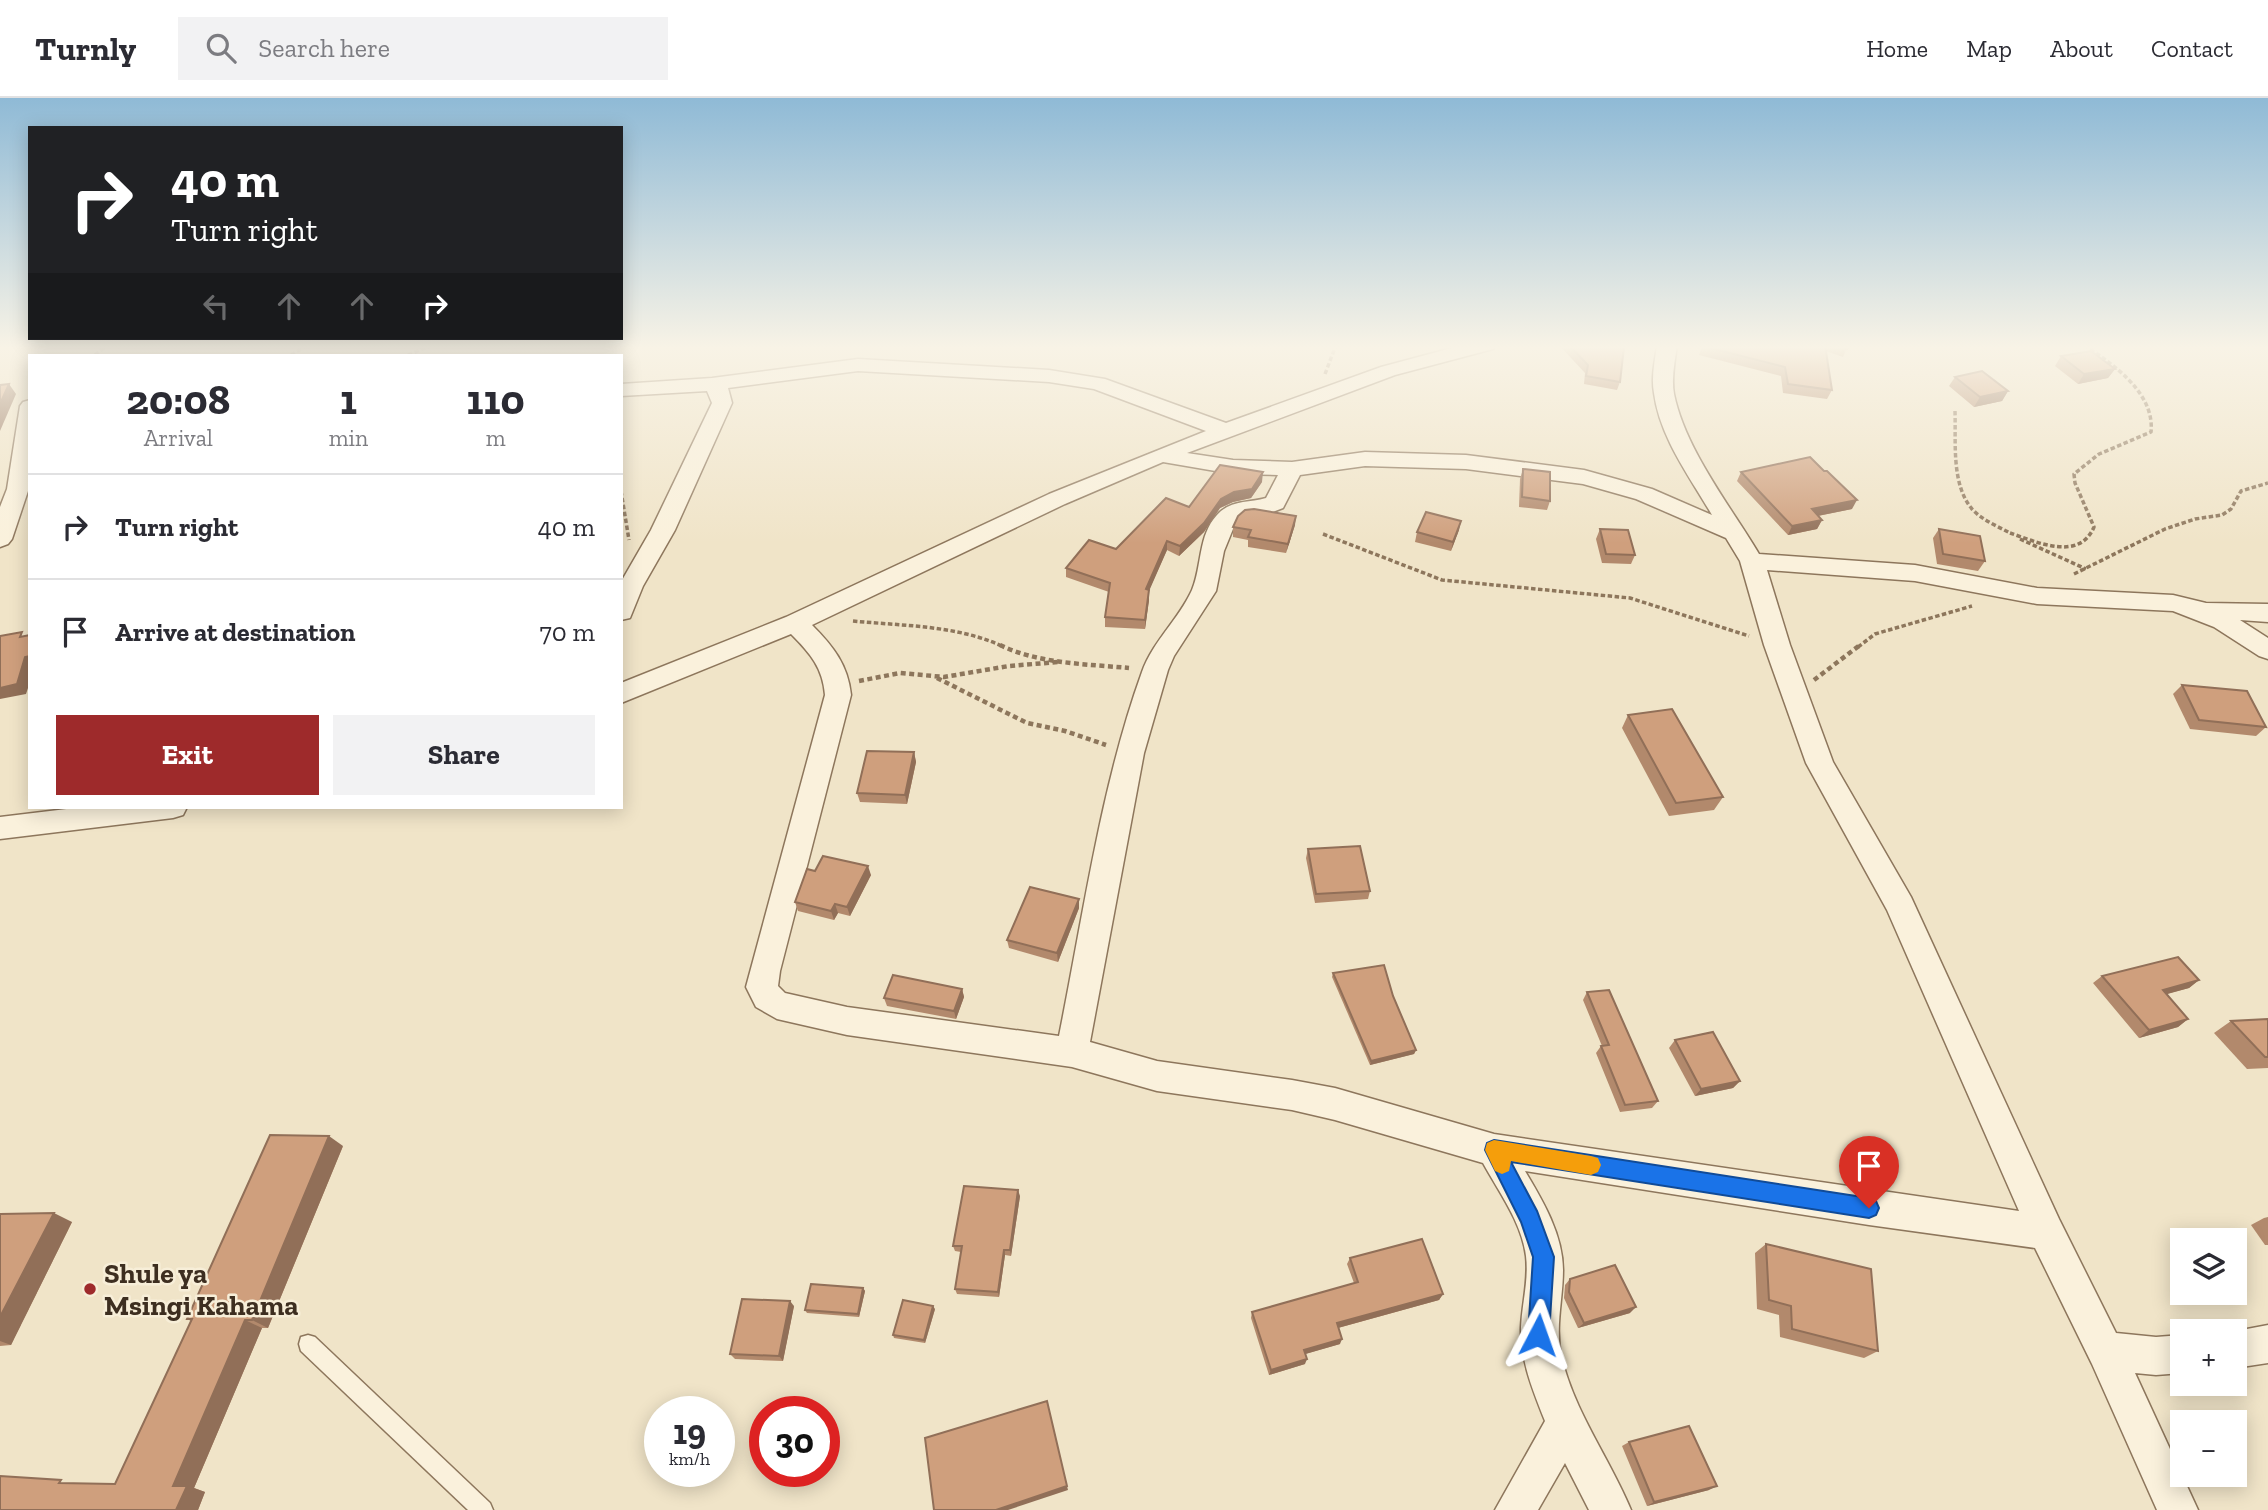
<!DOCTYPE html>
<meta charset="utf-8">
<style>
:root{--surface:#fff;--page:#f2f2f3;--text:#2b2b33;--muted:#7c7c81;--line:#e1e1e2;--accent:#9e2a2b}
body{margin:0;font-family:"Zilla Slab",serif;background:var(--page);color:var(--text);height:100vh;display:flex;flex-direction:column;font-size:26px;white-space:nowrap}
*{box-sizing:border-box;margin:0}
p{font-size:23px;color:var(--muted)}
.icon{flex:none;width:38px;height:38px;fill:none;stroke:currentColor;stroke-width:2;stroke-linecap:round;stroke-linejoin:round}
.map{position:relative;flex:1;overflow:hidden}
.sheet{position:absolute;left:28px;top:256px;width:595px;height:455px;display:flex;flex-direction:column;background:var(--surface);border-radius:0px;box-shadow:0 4px 18px #0003}
.sheet>*{flex:none}
.top-card{position:absolute;left:28px;top:28px;width:595px;height:214px;border-radius:0px;box-shadow:0 4px 18px #0003;background:#202124;color:#fff;overflow:hidden}
.controls{position:absolute;left:2170px;top:1130px;display:grid;gap:14px}
.controls a{display:grid;place-items:center;width:77px;height:77px;border-radius:0px;background:var(--surface);box-shadow:0 4px 18px #0003;font-size:35px}
.speed{position:absolute;left:644px;top:1298px;display:flex;gap:14px;font-size:35px;font-weight:700;text-align:center}
.speed>*{display:grid;place-content:center;width:91px;height:91px;border-radius:50%;background:var(--surface);box-shadow:0 4px 18px #0003;line-height:1}
.speed small{font-size:18px;font-weight:400}
.speed .limit{border:10px solid #d22;background:#fff;color:#111}
.pin{position:absolute;display:grid;place-items:center;width:60px;height:60px;color:#fff;margin:-72px -30px;border-radius:50% 50% 50% 0;rotate:-45deg;box-shadow:0 0 7px #0007}
.pin .icon{rotate:45deg}
.me{position:absolute;width:77px;margin:-38px;rotate:4deg;stroke-linejoin:round;filter:drop-shadow(0 0 5px #0008)}
.turn{display:flex;align-items:center;gap:24px;height:147px;padding:0 28px;font-size:32px}
.turn .icon{width:91px;height:91px;stroke-width:2.5}
.turn b{display:block;font-size:49px;line-height:60px}
.lanes{display:flex;align-items:center;height:66px;padding:0 28px;background:#0003;justify-content:center;gap:35px;direction:ltr}
.lanes .off{opacity:.35}
.eta{display:flex;justify-content:space-evenly;align-items:center;height:119px;text-align:center}
.eta b{font-size:42px;font-weight:700;line-height:49px}
.button{display:flex;gap:14px;margin-top:auto;padding:14px 28px}
.button a{flex:1;height:80px;border-radius:0px;background:var(--accent);color:#fff;font-size:28px;font-weight:700;line-height:80px;text-align:center}
.button a+a{background:var(--page);color:var(--text)}
ul{padding:0;list-style:none}
li{display:flex;align-items:center;gap:21px;height:105px;padding:0 28px;border-top:2px solid var(--line)}
li div{flex:1}
li b{display:block;font-size:26px}
li em{font-style:normal}
header{display:flex;align-items:center;gap:42px;box-sizing:border-box;height:98px;padding:0 35px;background:var(--surface);border-bottom:2px solid var(--line)}
header strong{font-size:33px}
nav{display:flex;gap:38px;margin-inline-start:auto;font-size:24px}
.search{width:490px;height:63px;background:var(--page);display:flex;align-items:center;gap:18px;box-sizing:border-box;padding:0 24px;border-radius:0px;color:var(--muted);font-size:26px}
.map>svg:first-child{display:block}
.lines{fill:none;stroke-linecap:round;stroke-linejoin:round}
.lane-casing{stroke:#8d765c;stroke-width:3}
.street-casing{stroke:#8d765c;stroke-width:3}
.path-far1{stroke:#8d765c;stroke-width:3.5;stroke-dasharray:4.5 2.5;stroke-linecap:butt}
.path{stroke:#8d765c;stroke-width:4.5;stroke-dasharray:5 3.5;stroke-linecap:butt}
.lane{fill:#faf1dc;fill-rule:evenodd}
.street{fill:#faf1dc;fill-rule:evenodd}
.wall{fill:#b2896c}
.shaded-wall{fill:#916f58}
.building{fill:#cf9f7d;stroke:#916f58;stroke-width:2}
.route{fill:#1a73e8;stroke:#114b97;stroke-width:2}
.slow{fill:#f59e0b}
.poi-dot{fill:#9e2a2b;stroke:#f7eed8;stroke-width:2.5}
.labels{text-anchor:middle;dominant-baseline:central;stroke-width:5;stroke-linejoin:round;paint-order:stroke}
.near-poi-label{font-size:28px;font-weight:bold;fill:#3d2e20;stroke:#f7eed8;text-anchor:start}
</style>
<header>
<strong>Turnly</strong>
<div class="search"><svg class="icon" aria-label="search" viewBox="0 0 24 24"><circle cx="10" cy="10" r="6"/><path d="M15 15l6 6"/></svg>Search here</div>
<nav><a>Home</a><a>Map</a><a>About</a><a>Contact</a></nav>
</header>
<div class="map">
<svg width="2268" height="1412" viewBox="0 0 2268 1412">
<rect width="100%" height="100%" fill="#f0e4c8"/>
<g class="lines">
<defs>
<path id="lane" d="M308,1237L315,1239L490,1405L493,1412H468L301,1253L299,1246L301,1239Z"/>
<g id="street">
<path d="M1463,247H1496L1493,251L1395,277L1187,355L1233,362L1292,364L1365,354L1466,357L1584,372L1652,391L1712,417C1690,379 1660,340 1654,295C1651,279 1655,263 1657,247H1677C1675,263 1671,280 1674,296C1685,351 1731,409 1759,456L1915,467L2037,490L2173,497L2206,505L2268,506V524L2240,522L2268,540V561L2259,558L2214,529L2173,513L2037,506L1915,483L1767,472L1790,547L1833,664L1911,799L2059,1121L2116,1235L2156,1239L2182,1237V1275L2156,1277L2135,1275L2198,1412H2157L2092,1266L2035,1150L1869,1127L1525,1073C1543,1103 1563,1137 1563,1172C1563,1201 1555,1228 1561,1257C1574,1314 1609,1359 1631,1412H1589L1565,1365L1538,1412H1495L1545,1323C1533,1293 1520,1261 1521,1229C1522,1205 1529,1182 1526,1158C1522,1125 1499,1094 1483,1065L1335,1022L1292,1012L1157,993L1072,969L847,937L777,921L756,909L746,889L825,597C823,570 810,555 791,536L621,605V585L786,519L1049,396L1206,333L1094,291L1049,284L858,273L728,290L732,305L675,432L643,488L630,520L621,522V484L651,432L712,305L707,293L621,298V286L712,280L858,261L1049,272L1105,281L1226,325L1381,269ZM1163,364L1233,376L1278,377L1266,400C1248,405 1230,402 1217,417C1198,437 1202,469 1192,492C1179,521 1153,543 1142,574C1101,687 1083,819 1059,938L847,909L785,895L778,888L780,873L851,597C848,567 833,548 812,527L1065,406ZM1365,368L1466,371L1583,386L1636,401L1726,440L1740,463L1764,547L1806,665L1887,812L2019,1113L1494,1036L1335,990L1292,982L1157,963L1090,944L1144,655L1168,572L1174,558L1216,493L1224,453L1235,426L1243,419L1270,415L1283,410L1300,377Z"/>
<path d="M30,302V387L12,441L8,446L0,449V409L7,391L20,308L23,304Z"/>
<path d="M83,709H187L183,717L173,720L0,741V719Z"/>
<path d="M2268,1227V1265L2235,1270V1234H2231Z"/>
</g>
</defs>
<!-- lane casing -->
<use href="#lane" class="lane-casing"/>
<!-- street casing -->
<use href="#street" class="street-casing"/>
<!-- path-far1 -->
<g class="path-far1">
<path d="M95,257L108,247"/>
<path d="M291,257L308,247"/>
<path d="M408,257L432,247"/>
<path d="M1325,276L1336,247"/>
<path d="M1955,313C1956,344 1951,386 1972,411C1982,422 1997,428 2010,435"/>
<path d="M621,393L629,442"/>
<path d="M2010,435C2037,444 2079,464 2094,429L2075,385L2074,376L2099,356L2151,334C2155,295 2113,266 2084,247"/>
<path d="M1323,436L1442,482L1630,500L1749,538"/>
<path d="M2020,441L2086,471"/>
<path d="M2074,476L2165,431L2195,421L2222,417L2231,411L2241,393L2268,385"/>
<path d="M853,523C903,528 958,527 1004,549"/>
<path d="M1858,549L1875,536L1972,508"/>
</g>
<!-- path -->
<g class="path">
<path d="M1000,547C1039,566 1087,566 1129,570"/>
<path d="M937,580L1027,625L1065,633L1106,647"/>
<path d="M1814,582L1860,547"/>
<path d="M859,583L900,575L944,579L1009,568L1058,564"/>
</g>
<!-- lane -->
<use href="#lane" class="lane"/>
<!-- street -->
<use href="#street" class="street"/>
</g>
<!-- wall -->
<g class="wall">
<path d="M1559,247H1622L1620,284L1617,292L1584,286L1585,275Z"/>
<path d="M1703,247H1848L1843,259L1826,253L1832,292L1827,301L1783,295L1781,278L1699,257Z"/>
<path d="M2061,258L2115,271L2108,280L2078,286L2055,268Z"/>
<path d="M1955,279L2008,293L2002,303L1974,309L1949,288Z"/>
<path d="M1523,371L1550,403L1547,412L1519,409L1520,381Z"/>
<path d="M1741,374L1852,411L1818,418L1822,422L1817,431L1788,437L1737,383Z"/>
<path d="M1262,384L1251,400L1233,404L1220,410L1204,434L1179,458L1167,452L1149,492V502L1145,531L1105,529V519L1109,494L1066,479V470L1116,451L1189,409Z"/>
<path d="M1295,427L1286,455L1248,449V442L1233,439V429Z"/>
<path d="M1600,431L1635,457L1631,466L1602,465L1596,441Z"/>
<path d="M1939,431L1985,463L1978,473L1937,466L1933,440Z"/>
<path d="M1459,432L1451,453L1415,444L1417,434Z"/>
<path d="M2182,587L2266,629L2256,638L2190,631L2173,596Z"/>
<path d="M1628,617L1723,699L1714,712L1669,718L1622,630Z"/>
<path d="M914,654L916,664L907,706L860,704L857,695Z"/>
<path d="M1308,751L1370,793L1368,801L1315,805L1306,760Z"/>
<path d="M815,773L871,777L850,818L838,815L834,822L798,813L795,804Z"/>
<path d="M1079,801V810L1058,864L1009,850L1007,842Z"/>
<path d="M1333,875L1393,898L1416,952L1414,956L1370,967L1332,879Z"/>
<path d="M2102,878L2199,882L2189,890L2166,896L2188,921L2178,929L2139,940L2093,885Z"/>
<path d="M962,891L964,899L956,921L887,908L884,900Z"/>
<path d="M1587,894L1658,1003L1652,1010L1620,1014L1596,955L1601,948H1602L1583,902Z"/>
<path d="M2268,921V970L2247,971L2214,935L2231,923Z"/>
<path d="M1675,942L1740,983L1733,990L1695,998L1669,950Z"/>
<path d="M343,1048L268,1230H262L194,1390L205,1394L198,1412H0L72,1385L115,1386L191,1223L187,1221Z"/>
<path d="M1020,1098L1011,1158L1005,1157L999,1199L957,1196L955,1191L961,1154L955,1153L953,1148Z"/>
<path d="M0,1116L72,1124L11,1247L0,1248Z"/>
<path d="M2268,1119V1147H2265L2251,1127L2264,1120Z"/>
<path d="M1766,1146L1878,1253L1864,1260L1780,1239L1779,1217L1757,1211L1755,1155Z"/>
<path d="M1350,1160L1443,1196L1439,1202L1338,1230L1340,1246L1305,1256V1266L1269,1277L1251,1220L1252,1214L1354,1185L1347,1166Z"/>
<path d="M1570,1181L1630,1215L1578,1230L1564,1200L1565,1187Z"/>
<path d="M863,1190L865,1193L859,1219L807,1215L805,1212Z"/>
<path d="M794,1208L783,1263L735,1261L730,1256Z"/>
<path d="M935,1211L925,1245L894,1240L893,1237Z"/>
<path d="M1629,1344L1709,1392L1647,1408L1622,1348Z"/>
</g>
<!-- shaded-wall -->
<g class="shaded-wall">
<path d="M2115,271L2108,280L2078,286L2084,276Z"/>
<path d="M9,286L16,296L0,333V306Z"/>
<path d="M2008,293L2002,303L1974,309L1980,299Z"/>
<path d="M1263,374L1262,384L1251,400L1233,404L1220,410L1204,434L1179,458L1180,448L1221,401Z"/>
<path d="M1857,402L1852,411L1807,420L1812,411Z"/>
<path d="M1296,418L1295,427L1286,455L1288,446Z"/>
<path d="M1822,422L1817,431L1788,437L1792,428Z"/>
<path d="M1461,423L1459,432L1451,453L1453,444Z"/>
<path d="M1167,443V452L1146,500V491Z"/>
<path d="M1149,492V502L1145,531V522Z"/>
<path d="M30,558V584L26,596L0,601V590L25,559Z"/>
<path d="M914,654L916,664L907,706L905,697Z"/>
<path d="M868,768L871,777L850,818L847,809Z"/>
<path d="M1079,801V810L1058,864L1057,855Z"/>
<path d="M835,806L838,815L834,822L831,813Z"/>
<path d="M2199,882L2189,890L2153,900L2163,892Z"/>
<path d="M962,891L964,899L956,921L954,913Z"/>
<path d="M2188,921L2178,929L2139,940L2149,932Z"/>
<path d="M1416,952L1414,956L1370,967L1371,963Z"/>
<path d="M1740,983L1733,990L1695,998L1701,991Z"/>
<path d="M329,1038L343,1048L268,1230L252,1222Z"/>
<path d="M1018,1092L1020,1098L1011,1158L1010,1152Z"/>
<path d="M54,1115L72,1124L11,1247L0,1243V1219Z"/>
<path d="M1004,1152L1005,1157L999,1199L998,1194Z"/>
<path d="M863,1190L865,1193L859,1219L858,1216Z"/>
<path d="M1443,1196L1439,1202L1334,1231L1337,1225Z"/>
<path d="M790,1203L794,1208L783,1263L779,1258Z"/>
<path d="M933,1208L935,1211L925,1245L924,1242Z"/>
<path d="M1636,1209L1630,1215L1578,1230L1584,1225Z"/>
<path d="M245,1222L262,1230L194,1390L205,1394L198,1412H176L173,1388Z"/>
<path d="M1342,1241L1340,1246L1302,1257L1304,1252Z"/>
<path d="M1307,1261L1305,1266L1269,1277L1271,1272Z"/>
<path d="M1067,1388L1068,1392L1008,1412H996Z"/>
<path d="M1717,1388L1709,1392L1647,1408L1654,1404Z"/>
</g>
<!-- building -->
<g class="building">
<path d="M1569,247H1622L1624,249L1620,284L1586,278L1588,267Z"/>
<path d="M1703,247H1825L1832,292L1788,286L1785,269L1702,248Z"/>
<path d="M1836,247H1848L1847,251Z"/>
<path d="M2091,253L2115,271L2084,276L2061,258Z"/>
<path d="M1982,273L2008,293L1980,299L1955,279Z"/>
<path d="M9,286L0,306V287Z"/>
<path d="M1810,359L1824,373H1827L1857,402L1812,411L1822,422L1792,428L1741,374Z"/>
<path d="M1220,367L1263,374L1252,391L1234,394L1221,401L1204,425L1180,448L1167,443L1146,491L1149,492L1145,522L1105,519L1110,485L1066,470L1089,442L1116,451L1166,400L1189,409Z"/>
<path d="M1523,371L1550,374V403L1522,399Z"/>
<path d="M1254,411L1296,418L1288,446L1248,439L1251,432L1233,429L1238,418L1245,412Z"/>
<path d="M1426,414L1461,423L1453,444L1417,434Z"/>
<path d="M1600,431L1628,432L1635,457L1606,456Z"/>
<path d="M1939,431L1980,438L1985,463L1943,456Z"/>
<path d="M22,534L20,539L30,537V558L25,559L17,586L0,590V538Z"/>
<path d="M2182,587L2247,593L2266,629L2199,622Z"/>
<path d="M1672,611L1723,699L1676,705L1628,617Z"/>
<path d="M867,653L914,654L905,697L857,695Z"/>
<path d="M1360,748L1370,793L1316,796L1308,751Z"/>
<path d="M823,758L868,768L847,809L835,806L831,813L795,804L807,771L815,773Z"/>
<path d="M1030,789L1079,801L1057,855L1007,842Z"/>
<path d="M2178,859L2199,882L2163,892L2188,921L2149,932L2102,878Z"/>
<path d="M1384,867L1393,898L1416,952L1371,963L1333,875Z"/>
<path d="M893,877L962,891L954,913L884,900Z"/>
<path d="M1609,892L1658,1003L1625,1007L1601,948L1609,947L1587,894Z"/>
<path d="M2268,921V959H2265L2231,923Z"/>
<path d="M1713,934L1740,983L1701,991L1675,942Z"/>
<path d="M270,1037L329,1038L252,1222H245L173,1388H187L176,1412H0V1378L61,1382L59,1385L115,1386L192,1221H187Z"/>
<path d="M964,1088L1018,1092L1010,1152H1004L998,1194L955,1191L962,1148H953Z"/>
<path d="M54,1115L0,1219V1116Z"/>
<path d="M1422,1141L1443,1196L1337,1225L1342,1241L1304,1252L1307,1261L1271,1272L1252,1214L1358,1184L1350,1160Z"/>
<path d="M1766,1146L1871,1171L1878,1253L1792,1231L1791,1208L1769,1202Z"/>
<path d="M1615,1167L1636,1209L1584,1225L1569,1194L1570,1181Z"/>
<path d="M811,1186L863,1190L858,1216L805,1212Z"/>
<path d="M742,1201L790,1203L779,1258L730,1256Z"/>
<path d="M903,1202L933,1208L924,1242L893,1237Z"/>
<path d="M1047,1303L1067,1388L996,1412H934L925,1340Z"/>
<path d="M1689,1328L1717,1388L1654,1404L1629,1344Z"/>
</g>
<!-- sky -->
<linearGradient id="sky" x2="0" y2="1"><stop stop-color="#8fbad6"/><stop offset="0.56" stop-color="#f8f3e6"/><stop offset="1" stop-color="#f8f3e6" stop-opacity="0"/></linearGradient>
<rect width="2268" height="445" fill="url(#sky)"/>
<!-- route -->
<path class="route" d="M1494,1042L1869,1100L1876,1103L1879,1110L1876,1117L1869,1120L1511,1064L1537,1113L1554,1159L1549,1237L1546,1244L1538,1248L1531,1244L1528,1237L1533,1159L1521,1124L1485,1052L1487,1045Z"/>
<!-- slow -->
<path class="slow" d="M1494,1042L1591,1058L1598,1060L1601,1067L1598,1074L1591,1077L1511,1063L1509,1073L1502,1076L1495,1073L1485,1052L1487,1045Z"/>
<!-- markers -->
<circle class="poi-dot" cx="90" cy="1191" r="7"/>
<g class="labels">
<!-- near-poi labels -->
<g class="near-poi-label">
<text x="104" y="1175">Shule ya<tspan x="104" dy="32">Msingi Kahama</tspan></text>
</g>
</g>
</svg>
<div class="controls">
<a><svg class="icon" aria-label="layers" viewBox="0 0 24 24"><path d="M12 4l9 5-9 5-9-5zM3 14l9 5 9-5"/></svg></a>
<a>+</a>
<a>−</a>
</div>
<div class="speed"><div>19<small>km/h</small></div><div class="limit">30</div></div>
<div class="pin" style="left:1869px;top:1110px;background:#d93025"><svg class="icon" aria-label="arrive" viewBox="0 0 24 24"><path d="M6 21V4h12l-3 4 3 4H6"/></svg></div>
<svg class="me" style="left:1538px;top:1237px" viewBox="-20 -20 40 40"><path d="M0-17L14 15 0 8-14 15z" fill="#1a73e8" stroke="#fff" stroke-width="4"/></svg>
<div class="top-card">
<div class="turn"><svg class="icon" aria-label="right" viewBox="0 0 24 24"><path d="M7 20v-9h11M14 6l5 5-5 5"/></svg><div><b>40 m</b>Turn right</div></div>
<div class="lanes"><svg class="icon off" aria-label="left" viewBox="0 0 24 24"><path d="M17 20v-9H6M10 6l-5 5 5 5"/></svg><svg class="icon off" aria-label="ahead" viewBox="0 0 24 24"><path d="M12 20V5M6 11l6-6 6 6"/></svg><svg class="icon off" aria-label="ahead" viewBox="0 0 24 24"><path d="M12 20V5M6 11l6-6 6 6"/></svg><svg class="icon" aria-label="right" viewBox="0 0 24 24"><path d="M7 20v-9h11M14 6l5 5-5 5"/></svg></div>
</div>
<section class="sheet">
<div class="eta">
<div><b>20:08</b><p>Arrival</p></div>
<div><b>1</b><p>min</p></div>
<div><b>110</b><p>m</p></div>
</div>
<ul>
<li><svg class="icon" aria-label="right" viewBox="0 0 24 24"><path d="M7 20v-9h11M14 6l5 5-5 5"/></svg><div><b>Turn right</b></div><em>40 m</em></li>
<li><svg class="icon" aria-label="arrive" viewBox="0 0 24 24"><path d="M6 21V4h12l-3 4 3 4H6"/></svg><div><b>Arrive at destination</b></div><em>70 m</em></li>
</ul>
<div class="button"><a>Exit</a><a>Share</a></div>
</section>
</div>
